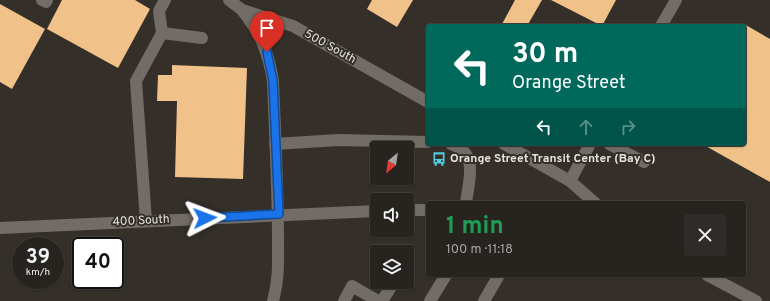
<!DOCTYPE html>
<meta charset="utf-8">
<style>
:root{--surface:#27231f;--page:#2f2b28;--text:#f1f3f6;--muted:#a4a4a4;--line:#43403d}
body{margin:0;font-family:Overpass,sans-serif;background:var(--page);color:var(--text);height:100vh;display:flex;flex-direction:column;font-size:15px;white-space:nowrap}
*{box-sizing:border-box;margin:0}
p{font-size:13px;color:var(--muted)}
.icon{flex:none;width:22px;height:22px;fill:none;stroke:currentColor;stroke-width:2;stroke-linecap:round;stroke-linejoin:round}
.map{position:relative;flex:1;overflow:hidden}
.side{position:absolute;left:426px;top:201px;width:320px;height:76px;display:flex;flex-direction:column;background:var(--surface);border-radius:4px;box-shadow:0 1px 3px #0004,0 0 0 1px var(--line)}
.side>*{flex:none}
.hud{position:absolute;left:426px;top:24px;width:320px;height:122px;border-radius:4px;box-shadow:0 1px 3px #0004,0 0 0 1px var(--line);background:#00695c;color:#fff;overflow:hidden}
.needle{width:26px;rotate:209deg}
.tools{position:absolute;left:370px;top:141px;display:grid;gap:8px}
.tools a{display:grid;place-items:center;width:44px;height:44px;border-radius:4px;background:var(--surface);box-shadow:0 1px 3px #0004,0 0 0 1px var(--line);font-size:20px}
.speed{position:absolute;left:12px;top:237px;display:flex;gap:8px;font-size:20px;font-weight:700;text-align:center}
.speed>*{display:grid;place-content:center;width:52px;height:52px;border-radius:50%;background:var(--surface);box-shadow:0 1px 3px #0004,0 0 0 1px var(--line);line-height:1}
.speed small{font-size:10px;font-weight:400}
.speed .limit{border:2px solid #111;border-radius:6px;background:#fff;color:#111}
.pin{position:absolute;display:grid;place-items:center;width:34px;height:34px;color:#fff;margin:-41px -17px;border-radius:50% 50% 50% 0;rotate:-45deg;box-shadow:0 0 4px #0007}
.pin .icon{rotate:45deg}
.me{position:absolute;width:44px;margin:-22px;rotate:87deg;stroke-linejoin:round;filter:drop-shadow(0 0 3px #0008)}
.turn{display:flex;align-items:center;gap:14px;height:84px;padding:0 20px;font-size:18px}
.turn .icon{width:52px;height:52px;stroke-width:2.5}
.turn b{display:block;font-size:28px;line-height:34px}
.lanes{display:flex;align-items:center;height:38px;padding:0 20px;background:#0003;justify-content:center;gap:20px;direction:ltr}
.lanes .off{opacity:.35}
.round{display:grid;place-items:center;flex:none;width:42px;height:42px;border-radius:4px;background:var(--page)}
.overview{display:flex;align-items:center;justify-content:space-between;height:68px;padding:0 20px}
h1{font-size:24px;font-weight:700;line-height:30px;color:#1e9e55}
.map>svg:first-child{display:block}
.building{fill:#f1c18a}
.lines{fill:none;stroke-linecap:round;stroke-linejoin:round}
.minor{stroke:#726c66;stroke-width:12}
.route-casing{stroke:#114b97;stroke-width:10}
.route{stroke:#1a73e8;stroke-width:7}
.labels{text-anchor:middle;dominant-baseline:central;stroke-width:4;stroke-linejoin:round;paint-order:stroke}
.street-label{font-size:12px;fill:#e5e1de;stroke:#342f29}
.poi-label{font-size:12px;font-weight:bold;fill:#e5e1de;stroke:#342f29;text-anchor:start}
</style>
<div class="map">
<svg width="770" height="301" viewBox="0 0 770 301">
<rect width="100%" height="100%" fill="#342f29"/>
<!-- building -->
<g class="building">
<path d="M62,0H135L150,9L118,68L47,29Z"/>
<path d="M372,0H413L397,27L367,9Z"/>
<path d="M515,0H542L527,26H501Z"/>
<path d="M551,0H616L602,26Z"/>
<path d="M0,4L45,29L12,89L0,82Z"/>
<path d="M744,24L770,39V182L702,144H744Z"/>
<path d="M172,65L247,68L243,179L175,177L177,101H157L158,75H172Z"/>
</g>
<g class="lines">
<!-- minor -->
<g class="minor">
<path d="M42,0L46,2L47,0"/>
<path d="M229,0L242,10L293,26L428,102"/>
<path d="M242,10C261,34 268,51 273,81C275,134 278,187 278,240C278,262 279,280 273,301"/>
<path d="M661,26L676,0"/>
<path d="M162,33L159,11L165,0"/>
<path d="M275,144L338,140L428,142"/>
<path d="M451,144C479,153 469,180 466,203"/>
<path d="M504,144L570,181L595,203"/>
<path d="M609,144L644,162"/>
<path d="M570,181L590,144"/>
<path d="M407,210H428"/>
<path d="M146,221L136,81L162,33L202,38"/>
<path d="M0,228L377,211"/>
<path d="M707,275L756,301"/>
<path d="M344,301L352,286L378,301"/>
<path d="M382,301L394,282"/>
<path d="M430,301L446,275"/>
<path d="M484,301L499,275"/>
</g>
</g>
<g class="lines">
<defs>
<path id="route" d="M205,218L279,214L273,81L267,52"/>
</defs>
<!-- route casing -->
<use href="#route" class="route-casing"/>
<!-- route -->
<use href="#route" class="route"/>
</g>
<!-- icons -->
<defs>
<symbol id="bus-bare" viewBox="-9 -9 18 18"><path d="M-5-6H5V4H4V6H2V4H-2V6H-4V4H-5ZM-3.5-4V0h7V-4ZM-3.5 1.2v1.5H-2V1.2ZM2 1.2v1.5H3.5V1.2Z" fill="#52cbda" stroke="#342f29" stroke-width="2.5" paint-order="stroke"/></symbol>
</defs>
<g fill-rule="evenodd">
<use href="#bus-bare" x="429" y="149" width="20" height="20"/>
</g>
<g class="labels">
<!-- street labels -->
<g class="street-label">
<text transform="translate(330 47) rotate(29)">500 South</text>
<text transform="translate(141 221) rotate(-3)">400 South</text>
</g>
<!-- poi labels -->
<g class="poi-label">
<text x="450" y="159">Orange Street Transit Center (Bay C)</text>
</g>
</g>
</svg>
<div class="tools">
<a><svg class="needle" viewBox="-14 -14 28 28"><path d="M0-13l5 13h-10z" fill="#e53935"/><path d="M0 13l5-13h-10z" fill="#a4a4a4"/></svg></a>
<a><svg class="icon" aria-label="sound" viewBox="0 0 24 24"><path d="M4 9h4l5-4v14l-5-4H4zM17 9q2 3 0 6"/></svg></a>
<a><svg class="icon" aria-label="layers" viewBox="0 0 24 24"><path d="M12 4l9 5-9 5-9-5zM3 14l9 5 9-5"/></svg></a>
</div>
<div class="speed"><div>39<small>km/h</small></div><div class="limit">40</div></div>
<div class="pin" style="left:267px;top:52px;background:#d93025"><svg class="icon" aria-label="arrive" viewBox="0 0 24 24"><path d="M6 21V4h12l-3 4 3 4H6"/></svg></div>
<svg class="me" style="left:205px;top:218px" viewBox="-20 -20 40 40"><path d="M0-17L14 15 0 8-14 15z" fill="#1a73e8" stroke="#fff" stroke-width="4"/></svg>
<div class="hud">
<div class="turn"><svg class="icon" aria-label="left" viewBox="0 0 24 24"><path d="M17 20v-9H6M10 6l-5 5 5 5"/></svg><div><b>30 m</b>Orange Street</div></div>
<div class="lanes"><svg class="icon" aria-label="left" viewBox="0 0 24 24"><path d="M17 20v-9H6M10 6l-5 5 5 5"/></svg><svg class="icon off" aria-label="ahead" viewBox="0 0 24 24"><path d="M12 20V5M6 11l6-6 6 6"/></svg><svg class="icon off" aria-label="right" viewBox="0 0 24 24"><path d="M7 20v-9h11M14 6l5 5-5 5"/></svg></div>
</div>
<section class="side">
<div class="overview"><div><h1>1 min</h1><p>100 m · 11:18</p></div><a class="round"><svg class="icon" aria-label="close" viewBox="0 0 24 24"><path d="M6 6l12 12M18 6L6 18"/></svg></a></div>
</section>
</div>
